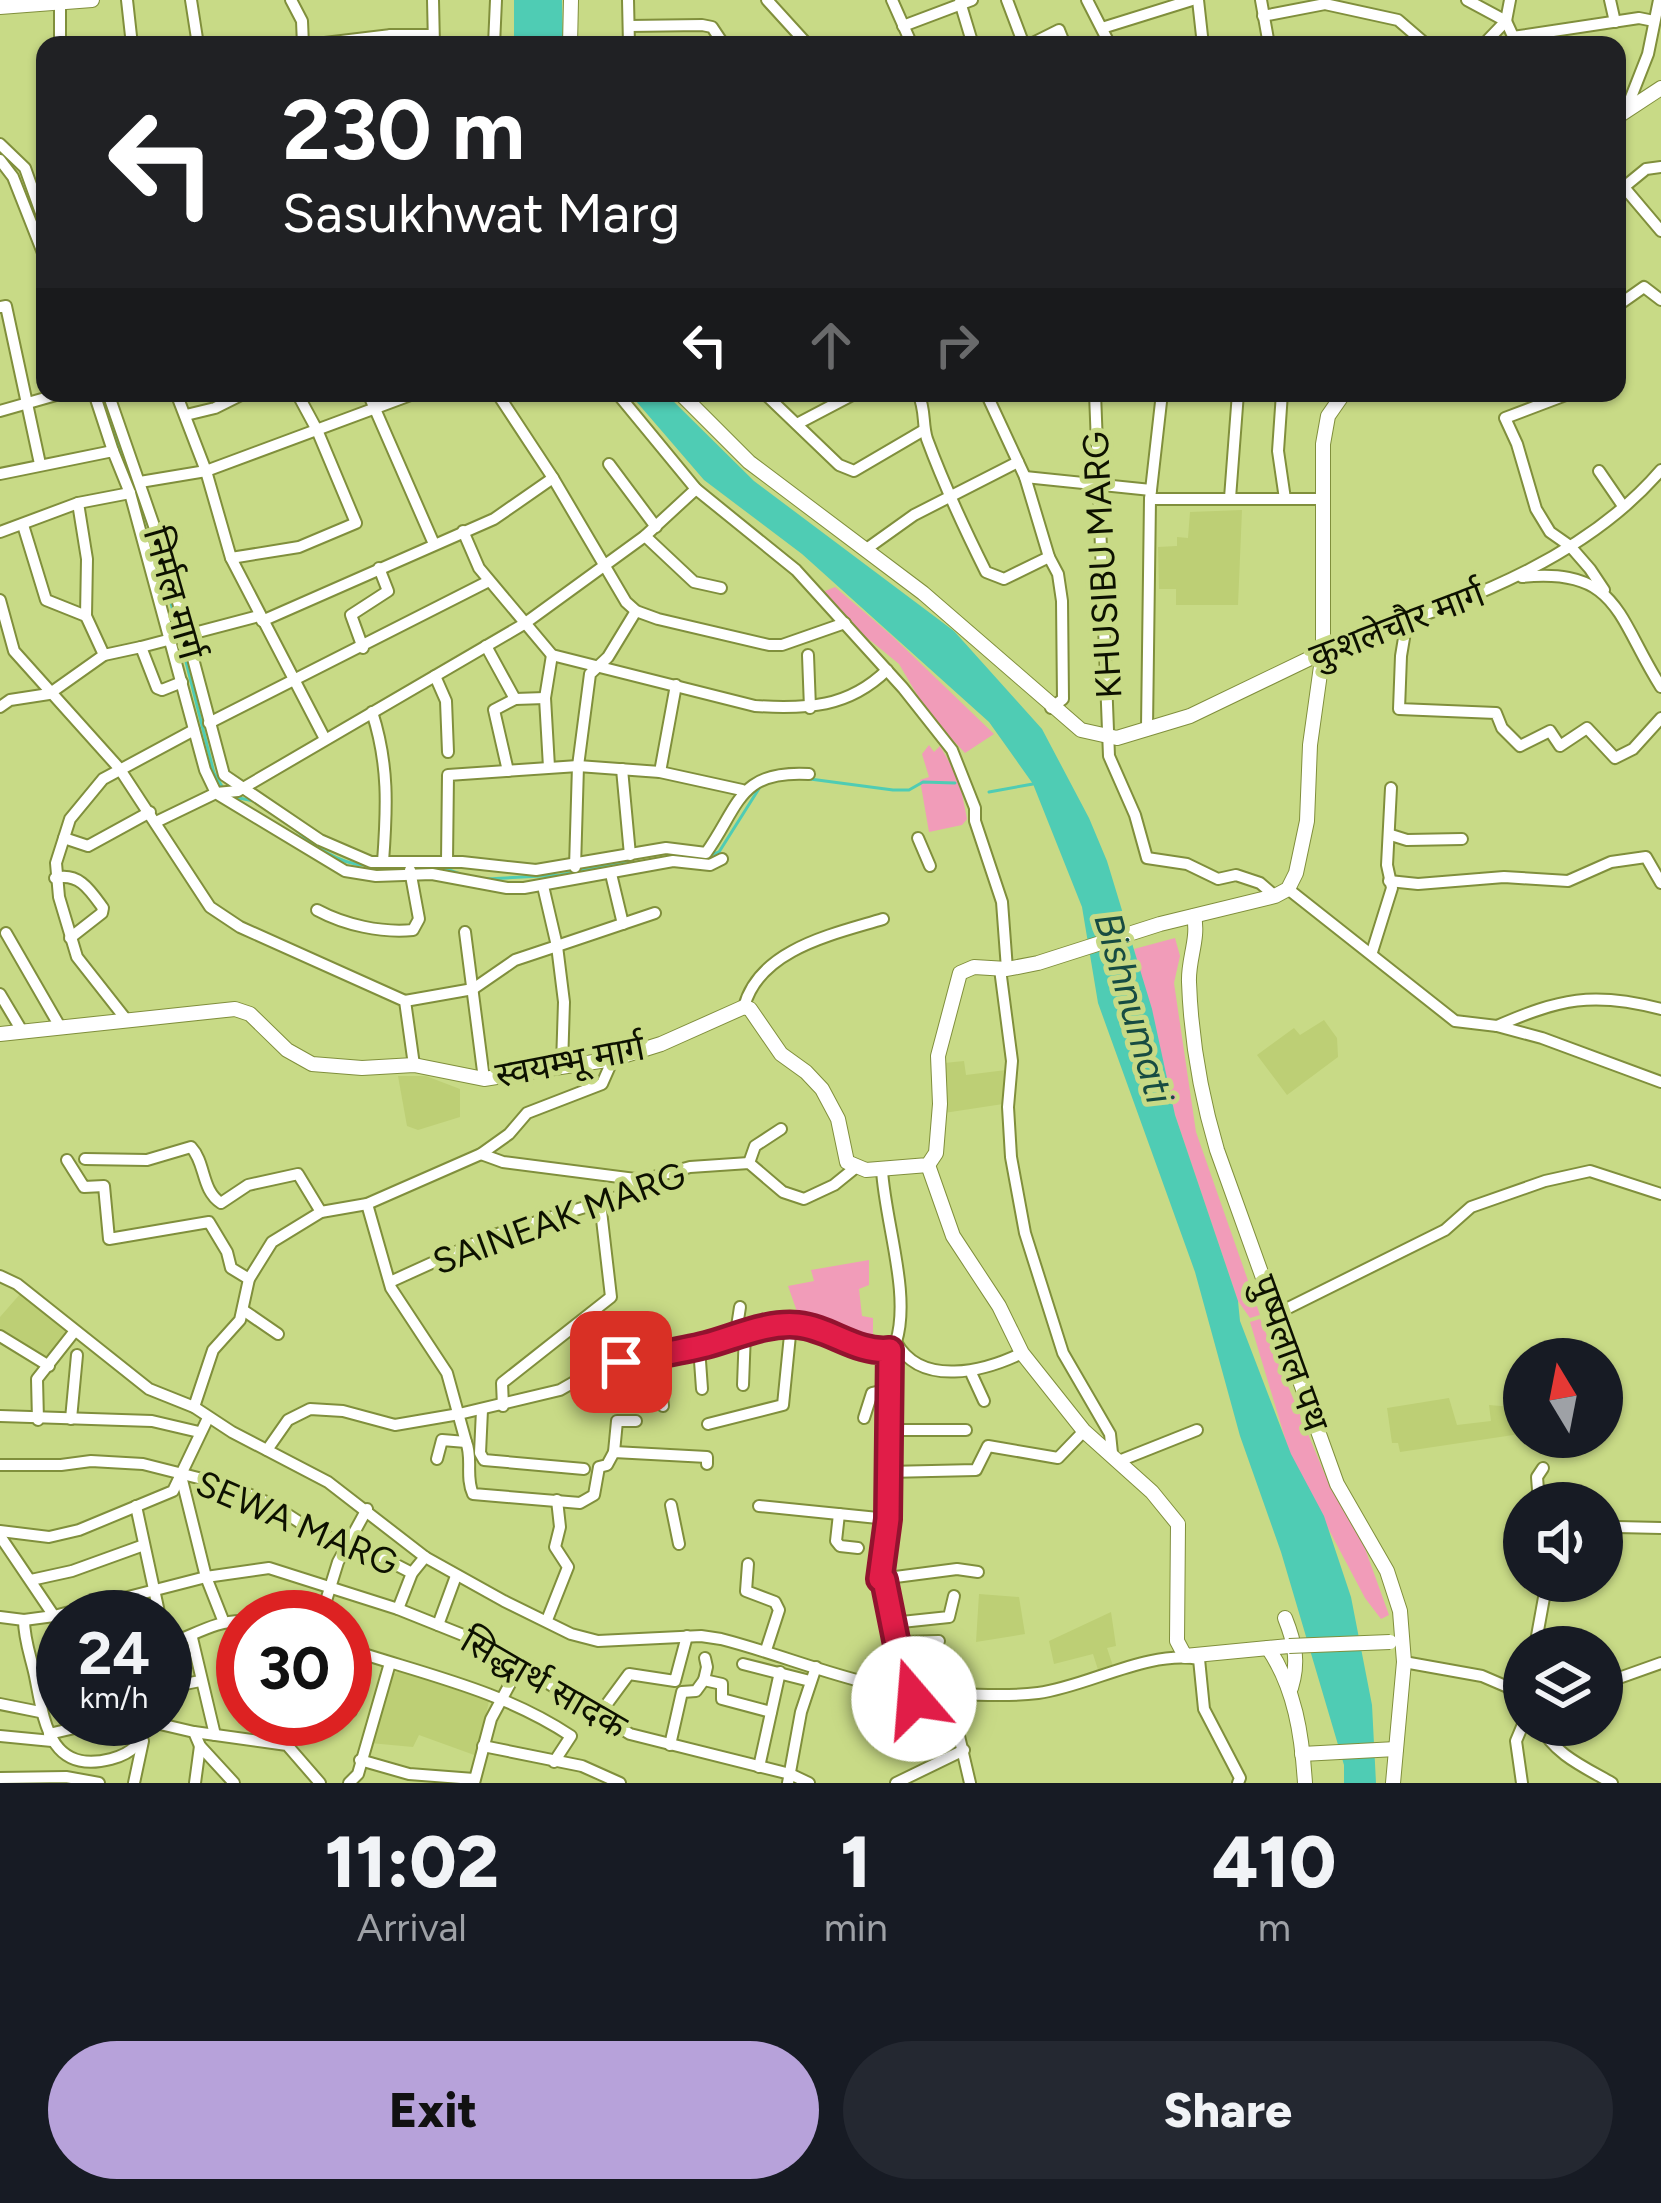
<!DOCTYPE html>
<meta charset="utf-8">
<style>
:root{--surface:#171b24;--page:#242831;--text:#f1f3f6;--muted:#9ea1a6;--accent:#b7a2da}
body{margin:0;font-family:Figtree,"Noto Sans Devanagari",sans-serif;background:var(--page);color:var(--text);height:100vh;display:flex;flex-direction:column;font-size:45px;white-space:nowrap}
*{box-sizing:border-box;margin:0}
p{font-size:39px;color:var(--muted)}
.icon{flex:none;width:66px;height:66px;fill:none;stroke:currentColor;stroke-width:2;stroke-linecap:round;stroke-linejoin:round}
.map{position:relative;height:1783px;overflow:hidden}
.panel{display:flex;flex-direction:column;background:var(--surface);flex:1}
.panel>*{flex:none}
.guide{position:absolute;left:36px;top:36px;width:1590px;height:366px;border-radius:24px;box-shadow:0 3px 9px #0004;background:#202124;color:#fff;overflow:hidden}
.needle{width:78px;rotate:350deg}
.fabs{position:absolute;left:1503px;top:1338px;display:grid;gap:24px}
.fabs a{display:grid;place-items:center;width:120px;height:120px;border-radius:50%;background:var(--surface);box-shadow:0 3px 9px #0004;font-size:60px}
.speed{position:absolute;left:36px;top:1590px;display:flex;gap:24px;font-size:60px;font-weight:700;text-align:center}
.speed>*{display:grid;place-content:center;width:156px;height:156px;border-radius:50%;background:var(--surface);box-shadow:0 3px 9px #0004;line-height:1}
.speed small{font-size:30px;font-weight:400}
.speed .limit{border:18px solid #d22;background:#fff;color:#111}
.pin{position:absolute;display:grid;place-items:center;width:102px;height:102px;color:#fff;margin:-51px;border-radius:24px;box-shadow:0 6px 18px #0006}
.me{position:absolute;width:132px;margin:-66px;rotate:342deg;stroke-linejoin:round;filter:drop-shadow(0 0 9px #0008)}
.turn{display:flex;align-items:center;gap:42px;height:252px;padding:0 48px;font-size:54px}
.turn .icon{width:156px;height:156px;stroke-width:2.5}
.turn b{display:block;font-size:84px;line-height:102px}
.lanes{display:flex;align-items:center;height:114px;padding:0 48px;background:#0003;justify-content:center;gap:60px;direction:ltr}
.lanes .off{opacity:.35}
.eta{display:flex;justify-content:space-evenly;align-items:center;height:204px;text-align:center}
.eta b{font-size:72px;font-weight:800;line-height:84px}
.primary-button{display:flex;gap:24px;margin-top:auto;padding:24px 48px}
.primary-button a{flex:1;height:138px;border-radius:72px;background:var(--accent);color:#111;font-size:48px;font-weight:800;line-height:138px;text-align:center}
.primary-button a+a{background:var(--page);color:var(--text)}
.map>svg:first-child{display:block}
.built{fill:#bdcf75}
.green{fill:#f19cb9}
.water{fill:#4fccb4}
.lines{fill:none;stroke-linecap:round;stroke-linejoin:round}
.stream{stroke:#4fccb4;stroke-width:3}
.canal{stroke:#4fccb4;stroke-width:10}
.minor-casing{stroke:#808f3c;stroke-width:14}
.major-casing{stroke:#808f3c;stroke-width:16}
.minor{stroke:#fff;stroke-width:10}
.major{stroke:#fff;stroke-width:14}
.major-bridge-casing{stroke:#808f3c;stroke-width:16;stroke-linecap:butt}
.major-bridge{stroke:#fff;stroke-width:14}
.route-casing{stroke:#92132f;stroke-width:30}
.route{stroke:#e11d48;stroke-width:21}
.labels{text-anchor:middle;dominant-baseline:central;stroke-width:10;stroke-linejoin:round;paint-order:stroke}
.street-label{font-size:36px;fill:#0d1100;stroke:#c8da86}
.water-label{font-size:39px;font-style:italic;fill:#174c42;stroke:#c8da86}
</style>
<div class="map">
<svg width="1661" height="1783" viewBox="0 0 1661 1783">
<rect width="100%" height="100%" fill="#c8da86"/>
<!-- built -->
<g class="built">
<path d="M1242,510L1238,605H1176V589H1159L1158,547L1177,546V537L1188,538L1190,512Z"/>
<path d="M1324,1020L1337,1038L1338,1057L1287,1095L1257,1055L1294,1028L1300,1035Z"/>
<path d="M964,1061L966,1075L1006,1070L1003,1104L944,1113V1063Z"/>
<path d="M398,1076H426L460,1089V1117L418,1130L407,1126Z"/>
<path d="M21,1293L71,1333L49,1361L0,1332V1317Z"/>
<path d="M1449,1398L1457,1425L1491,1421L1489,1405L1512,1407L1520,1434L1400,1452L1398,1443H1392L1387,1408Z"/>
<path d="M979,1594L1019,1597L1025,1634L976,1642Z"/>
<path d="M1111,1612L1116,1646L1107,1648L1115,1672L1100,1676L1093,1654L1054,1664L1049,1641Z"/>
<path d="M401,1671L489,1701L477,1756L419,1735L413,1747L370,1743L392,1674Z"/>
</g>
<!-- green -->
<g class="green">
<path d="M835,587L891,635L994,734L965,753L929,715L899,664L815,595Z"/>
<path d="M929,745L934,752L940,746L959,779L967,819L962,825L929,832L920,780L929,777L922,754Z"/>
<path d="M1175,938L1180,956L1174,983L1196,1132L1260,1315L1250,1318L1238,1301L1175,1115L1134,949Z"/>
<path d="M869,1260V1285L859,1289L862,1316L873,1318V1346L800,1320L788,1286L814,1281L811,1270Z"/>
<path d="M1260,1319L1331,1489L1358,1529L1389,1615L1381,1619L1365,1598L1291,1458L1250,1322Z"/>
</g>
<!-- water -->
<g class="water">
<path d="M514,0H562L563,45H514Z"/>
<path d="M629,393H665L754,481L954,631L1042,729L1089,818L1107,861L1152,1009L1175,1115L1238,1301L1240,1321L1291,1454L1324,1516L1351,1597L1372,1705L1376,1783H1344V1765L1281,1552L1240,1436L1195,1272L1098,1003L1082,907L1033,784L989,722L802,554L704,480Z"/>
</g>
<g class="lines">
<!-- stream -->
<g class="stream">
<path d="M131,480L153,538L179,632"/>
<path d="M181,642L214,773L223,788"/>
<path d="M810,779L893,790H909L923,782L955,783"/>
<path d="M989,792L1033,784"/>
<path d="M234,797L254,801"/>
<path d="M291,826C313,844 336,864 365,865"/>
<path d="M711,855L719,852L760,787"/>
<path d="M441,867L460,874"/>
<path d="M487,879L560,875L631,860"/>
</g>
<!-- canal -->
<path class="canal" d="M98,393L131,480"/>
<defs>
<g id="minor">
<path d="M60,0V45"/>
<path d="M127,0L132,45"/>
<path d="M191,0L198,45"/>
<path d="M291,0L302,21L303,45"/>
<path d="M433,0L434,45"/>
<path d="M628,0L629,45"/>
<path d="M767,0L808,45"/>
<path d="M892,0L912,45"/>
<path d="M1007,0L1024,45"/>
<path d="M1087,0L1110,45"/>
<path d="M1198,0L1203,45"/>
<path d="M1261,0L1269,45"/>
<path d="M1467,0L1506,21L1517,45"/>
<path d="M1610,0L1615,22"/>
<path d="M960,2L973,45"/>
<path d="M1263,16L1325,4L1398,20L1427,45"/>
<path d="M629,26L702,25L712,27L724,45"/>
<path d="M903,26L972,0"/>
<path d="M1102,28L1192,0"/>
<path d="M1513,37L1639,18L1654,21"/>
<path d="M308,45L391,35"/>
<path d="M390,45L391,35H433"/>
<path d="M494,45L496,0"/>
<path d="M1029,45L1059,30L1065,45"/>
<path d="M1483,45L1506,21L1510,0"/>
<path d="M1626,110L1648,54L1659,0"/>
<path d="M0,144L25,168L45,224"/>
<path d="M0,160L13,177L45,258"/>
<path d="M1617,179L1661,231"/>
<path d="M1624,187L1646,169L1661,167"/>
<path d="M1617,306L1644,287L1661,300"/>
<path d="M0,307L6,306L40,464"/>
<path d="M94,393L113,451"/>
<path d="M108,393L170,572L224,775L320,840L371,862H462L536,870L666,848L706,853C740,805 738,770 809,774"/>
<path d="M176,393L206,471L231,558L325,739"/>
<path d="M368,393L434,544"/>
<path d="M497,393L553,478L626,602L636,611L658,619L769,645H782L845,623"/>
<path d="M617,393L696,489L796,570L903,688L952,750L975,808V821L1002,902L1007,969"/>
<path d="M764,393L839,465L854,471L924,430"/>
<path d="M918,393C926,411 922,423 927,439C944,485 964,528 986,572L1004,579L1049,557"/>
<path d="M986,393L1025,477L1049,557L1058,574L1062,601L1063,699L1051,708"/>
<path d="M1095,393L1109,756L1135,815L1147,858L1187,864L1218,879L1236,875L1260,883L1275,896"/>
<path d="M1282,393L1278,451L1285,499"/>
<path d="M1571,393L1505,418L1517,444L1536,509L1550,532L1570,546L1590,569L1604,590"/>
<path d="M0,411L63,393"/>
<path d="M186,415L215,408L245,393"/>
<path d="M797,424L856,393"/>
<path d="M609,464L656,527"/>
<path d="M1599,471L1623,506"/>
<path d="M0,474L113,451L130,493L205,770L216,793"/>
<path d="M1025,477L1151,490"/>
<path d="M140,482L206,471L416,393"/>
<path d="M1230,498L1238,393"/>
<path d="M1150,499H1323"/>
<path d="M78,503L87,559L86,616L104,655L141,647L157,688L162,690L182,682"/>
<path d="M23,525L46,600L86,616"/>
<path d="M463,531L479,568L552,655L755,706C807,709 848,708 887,670"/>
<path d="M0,532L78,503L130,493"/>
<path d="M645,536L694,582L721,588"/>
<path d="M865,550L914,515L1018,462"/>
<path d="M231,558L299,547L356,523L317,430L297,393"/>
<path d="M1522,577C1619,567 1617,618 1661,687"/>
<path d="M0,600L14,651L119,768L210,907L240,927L405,1001L414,1065"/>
<path d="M1407,620L1401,656L1399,709L1496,713L1502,728L1520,746L1550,731L1560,746L1587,728L1615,758L1633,749L1661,718"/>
<path d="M262,621L494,519L553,478"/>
<path d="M486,646L515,699"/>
<path d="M141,647L259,616"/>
<path d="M363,648L351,615L388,591L379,568"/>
<path d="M1323,652C1442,607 1575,570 1661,470"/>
<path d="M808,655L810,708"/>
<path d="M435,676L446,701L448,752"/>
<path d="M0,707L10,700L49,694L104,655"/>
<path d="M372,712C389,764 387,808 383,862"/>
<path d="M209,723L489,581"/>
<path d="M1147,728L1150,499L1162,393"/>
<path d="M549,767L545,698L552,655"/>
<path d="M622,769L630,855"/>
<path d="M508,771L494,710L515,699L545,698"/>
<path d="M660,772L676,685"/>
<path d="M219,795L345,871L376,876L432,874L507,888H524L673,861L710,865L722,859"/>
<path d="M156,822L216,793L238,791L524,624L645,536L696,489"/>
<path d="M1391,835L1407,840L1462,839"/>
<path d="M64,838L88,846L150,812"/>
<path d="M918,838L930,866"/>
<path d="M447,861L448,775L578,766L660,772L742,790"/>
<path d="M575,867L578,766L590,674L608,657L636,611"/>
<path d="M611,874L623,924"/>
<path d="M55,878C79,872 90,890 103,908L102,913L70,938"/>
<path d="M1389,881L1418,884L1504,877L1568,881L1611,862L1646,857L1661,883"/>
<path d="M1288,889L1455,1021L1497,1026L1542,1038L1661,1082"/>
<path d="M317,910C345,925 381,933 413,930L419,919L410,870"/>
<path d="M465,932L484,1079"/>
<path d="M6,933L59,1025"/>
<path d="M1372,952L1392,888L1387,865L1391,788"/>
<path d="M1000,969L1012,1061L1008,1107L1011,1157L1025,1233L1063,1353L1110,1434L1112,1453"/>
<path d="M0,994L22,1031"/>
<path d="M405,1001L473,989L515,960L557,946L543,886"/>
<path d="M744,1007C759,949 834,934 883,919"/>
<path d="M125,1018L77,957L59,897L56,863L70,819L103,779L194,730"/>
<path d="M1497,1026C1559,999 1593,991 1661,1009"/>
<path d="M562,1065L564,1002L557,946L655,913"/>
<path d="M481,1154L503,1162L643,1180"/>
<path d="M85,1159L147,1160L191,1147C206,1163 201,1190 221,1203L248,1185L298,1174L321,1212"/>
<path d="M67,1160L84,1187L104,1186L109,1239L209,1222L227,1252L231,1268L249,1279"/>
<path d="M749,1163L755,1146L781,1129"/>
<path d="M886,1169L882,1170C885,1222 911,1294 896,1342"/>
<path d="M367,1204L391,1288L447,1373L466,1442"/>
<path d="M0,1276L17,1284L149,1389L194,1407L232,1432L328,1482L425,1557L504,1601L571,1634L598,1641L701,1636L721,1639C772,1652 821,1672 872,1684C909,1693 1000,1698 1038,1693C1090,1686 1146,1650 1199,1659L1204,1709L1240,1778L1238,1783"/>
<path d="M390,1282L491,1236L624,1195L643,1180L690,1167L749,1163L783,1192L804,1199L834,1185L855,1168"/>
<path d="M243,1310L278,1334"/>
<path d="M1276,1314L1445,1230L1471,1207L1545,1181L1590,1171L1661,1194"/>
<path d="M736,1333L740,1307"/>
<path d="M0,1336L49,1366"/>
<path d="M896,1342C921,1388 985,1371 1022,1353"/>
<path d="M699,1347L702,1389"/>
<path d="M890,1350L888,1519L880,1579L884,1580L900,1660L899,1689"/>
<path d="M655,1356C654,1375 662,1388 663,1406"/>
<path d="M602,1366L607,1404"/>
<path d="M972,1375L984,1401"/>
<path d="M743,1385L745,1332"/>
<path d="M503,1406L502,1383L611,1297L600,1202"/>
<path d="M194,1407L213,1350L240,1320L249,1279L272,1242L321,1212L367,1204L481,1154L509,1134L527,1113L602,1084L613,1059"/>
<path d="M482,1410L480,1453L484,1460L584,1469"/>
<path d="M0,1416L152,1421L199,1432"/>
<path d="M864,1418L872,1393L889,1389"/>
<path d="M71,1419L77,1355"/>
<path d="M38,1420L37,1379L74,1332"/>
<path d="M708,1424L783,1405L791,1325"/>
<path d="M888,1430H966"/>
<path d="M267,1450L288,1420L310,1409L343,1411L395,1425L459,1414L560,1390L602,1366L699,1347L745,1332L799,1325L885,1352L896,1342"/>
<path d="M614,1452L617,1421H636"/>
<path d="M437,1459L442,1440L466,1442C473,1458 465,1477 473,1494L580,1503L594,1495L599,1467L607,1465L614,1452L707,1457V1464"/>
<path d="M1119,1461L1197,1430"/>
<path d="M0,1465H61L91,1461L143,1464L230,1486L273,1505L316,1533L377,1555L412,1573"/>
<path d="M887,1472L976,1470L988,1446L1058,1458L1084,1431"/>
<path d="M182,1480L206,1577L223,1620"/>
<path d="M1539,1503L1537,1477L1543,1468"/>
<path d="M671,1505L679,1544"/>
<path d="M136,1506L160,1617"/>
<path d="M759,1506L888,1519"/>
<path d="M839,1514L836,1541L840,1546L858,1548"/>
<path d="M1617,1527L1661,1528"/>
<path d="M0,1531L49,1537L79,1530L173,1491L208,1418"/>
<path d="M0,1536L54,1616"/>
<path d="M748,1564L746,1591L775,1602L779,1610L766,1650"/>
<path d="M880,1579L957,1569L978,1572"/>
<path d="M31,1580L72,1571L144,1545"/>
<path d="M398,1609L412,1573L425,1557"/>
<path d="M0,1617L24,1620L54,1616L206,1577L269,1568L398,1609L483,1643L630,1734L790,1774L809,1783"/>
<path d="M321,1617L338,1562L367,1509"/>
<path d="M24,1620C24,1640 31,1657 35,1676C44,1721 49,1775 111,1759C134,1753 142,1742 147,1721L194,1732L200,1746L234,1783"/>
<path d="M547,1620L568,1567L555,1547L560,1527L557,1500"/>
<path d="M892,1623L949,1617L954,1596"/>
<path d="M438,1625L456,1576"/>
<path d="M192,1638L215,1735"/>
<path d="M897,1642L939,1641"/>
<path d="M165,1645C192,1637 215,1620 243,1621"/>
<path d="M1535,1647L1547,1581"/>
<path d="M345,1648C423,1674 502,1690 571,1736L554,1762"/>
<path d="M1404,1662L1482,1676L1524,1694"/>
<path d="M743,1664L810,1681"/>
<path d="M35,1673L63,1668"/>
<path d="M704,1680L707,1667L705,1658"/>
<path d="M1602,1684L1661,1663"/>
<path d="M165,1688L200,1681"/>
<path d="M914,1690L917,1702L945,1711L955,1719L970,1783"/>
<path d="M0,1704L40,1712"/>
<path d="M345,1710L351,1711"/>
<path d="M598,1716L629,1674L675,1681L687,1636"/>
<path d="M1540,1725C1553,1754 1586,1768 1612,1783"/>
<path d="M194,1732L287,1745L320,1783"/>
<path d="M49,1734L113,1719"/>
<path d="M0,1736L52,1741"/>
<path d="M287,1745L295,1719"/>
<path d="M670,1745L682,1692L696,1691L704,1680L722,1684V1699L771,1712"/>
<path d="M483,1746L582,1766L620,1783"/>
<path d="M360,1760L409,1774L474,1779"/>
<path d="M759,1767L780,1672"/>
<path d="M0,1778L66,1777L99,1783"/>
<path d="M134,1783L143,1741"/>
<path d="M195,1783L200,1746"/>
<path d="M349,1783L358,1774L390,1663"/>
<path d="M474,1783L491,1719L519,1667"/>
<path d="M788,1783L801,1712L816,1667"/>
<path d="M896,1783L964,1750"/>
<path d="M1522,1783L1516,1741L1524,1722"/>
</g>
<g id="major">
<path d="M0,7L92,0"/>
<path d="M570,45L571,0"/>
<path d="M1617,117L1661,88"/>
<path d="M680,393L749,462L923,593L1081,730L1117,738L1190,716L1323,652"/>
<path d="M1194,916C1199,939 1188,959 1189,982C1191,1038 1201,1096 1217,1150L1337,1484L1387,1571L1400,1611L1404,1662L1393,1783"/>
<path d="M0,1034L235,1009L250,1014L287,1050L312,1064L362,1068L414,1065L484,1079L613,1059L661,1044L744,1007L750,1009L781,1054L806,1072L822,1089L838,1119L847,1162L866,1170L928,1165L936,1153L940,1104L938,1056L960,973L974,967L1007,969L1038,963L1160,924L1275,896L1288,889L1296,873L1307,821L1310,745L1323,652V444L1328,416L1344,393"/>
<path d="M928,1165L953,1236L999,1306L1022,1353L1084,1431L1152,1492L1178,1524L1177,1641L1185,1656L1289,1646"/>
<path d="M1285,1618C1295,1643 1299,1662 1291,1688"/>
<path d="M1268,1648C1295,1688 1302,1735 1305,1783"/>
<path d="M1302,1754L1396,1749"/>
</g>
</defs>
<!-- minor casing -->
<use href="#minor" class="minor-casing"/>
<!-- major casing -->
<use href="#major" class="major-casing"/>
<!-- minor -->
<use href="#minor" class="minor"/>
<!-- major -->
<use href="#major" class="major"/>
<defs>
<path id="major-bridge" d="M1289,1646L1390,1642"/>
</defs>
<!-- major-bridge casing -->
<use href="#major-bridge" class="major-bridge-casing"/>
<!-- major-bridge -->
<use href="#major-bridge" class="major-bridge"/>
</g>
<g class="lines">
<defs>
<path id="route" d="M621,1362C649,1356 678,1352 706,1345C736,1337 766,1322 798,1325C830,1328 857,1354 890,1350L888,1519L880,1579L884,1580L900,1660L898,1689L914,1690V1699"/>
</defs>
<!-- route casing -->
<use href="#route" class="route-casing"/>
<!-- route -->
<use href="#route" class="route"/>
</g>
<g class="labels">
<!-- street labels -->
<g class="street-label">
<text transform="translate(1102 565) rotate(-93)">KHUSIBU MARG</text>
<text transform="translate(174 593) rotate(74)">निर्मल मार्ग</text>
<text transform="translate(1397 625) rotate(-21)">कुशलेचौर मार्ग</text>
<text transform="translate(570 1061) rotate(-11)">स्वयम्भू मार्ग</text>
<text transform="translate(559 1218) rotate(-20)">SAINEAK MARG</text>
<text transform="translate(1290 1353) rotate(70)">पुष्पलाल पथ</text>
<text transform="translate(297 1523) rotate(23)">SEWA MARG</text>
<text transform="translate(544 1683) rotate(30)">सिद्धार्थ सादक</text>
</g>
<!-- water labels -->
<g class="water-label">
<text transform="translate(1134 1008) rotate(74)">Bishnumati</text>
</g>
</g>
</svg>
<div class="fabs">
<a><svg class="needle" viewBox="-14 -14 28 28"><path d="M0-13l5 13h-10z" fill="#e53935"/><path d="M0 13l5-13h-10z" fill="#9ea1a6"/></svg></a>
<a><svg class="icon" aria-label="sound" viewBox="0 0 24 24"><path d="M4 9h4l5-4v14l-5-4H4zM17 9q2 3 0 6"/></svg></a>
<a><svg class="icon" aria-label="layers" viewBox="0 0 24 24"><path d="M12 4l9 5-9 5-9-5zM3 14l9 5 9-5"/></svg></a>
</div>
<div class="speed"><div>24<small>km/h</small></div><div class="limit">30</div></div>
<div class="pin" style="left:621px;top:1362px;background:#d93025"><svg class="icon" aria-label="arrive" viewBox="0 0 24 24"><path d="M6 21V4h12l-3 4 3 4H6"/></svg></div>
<svg class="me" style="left:914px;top:1699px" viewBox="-20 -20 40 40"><circle r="19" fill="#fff"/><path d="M0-13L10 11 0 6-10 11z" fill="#e11d48"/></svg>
<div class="guide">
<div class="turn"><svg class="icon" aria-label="left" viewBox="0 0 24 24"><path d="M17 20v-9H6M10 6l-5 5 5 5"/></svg><div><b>230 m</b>Sasukhwat Marg</div></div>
<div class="lanes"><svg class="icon" aria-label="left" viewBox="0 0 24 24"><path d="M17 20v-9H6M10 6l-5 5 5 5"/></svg><svg class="icon off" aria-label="ahead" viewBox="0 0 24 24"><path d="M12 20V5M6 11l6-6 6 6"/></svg><svg class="icon off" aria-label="right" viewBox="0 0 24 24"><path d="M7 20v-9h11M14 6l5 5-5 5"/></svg></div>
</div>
</div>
<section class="panel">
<div class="eta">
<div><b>11:02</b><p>Arrival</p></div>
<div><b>1</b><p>min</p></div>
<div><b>410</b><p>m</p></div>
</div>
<div class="primary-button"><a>Exit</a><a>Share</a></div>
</section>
